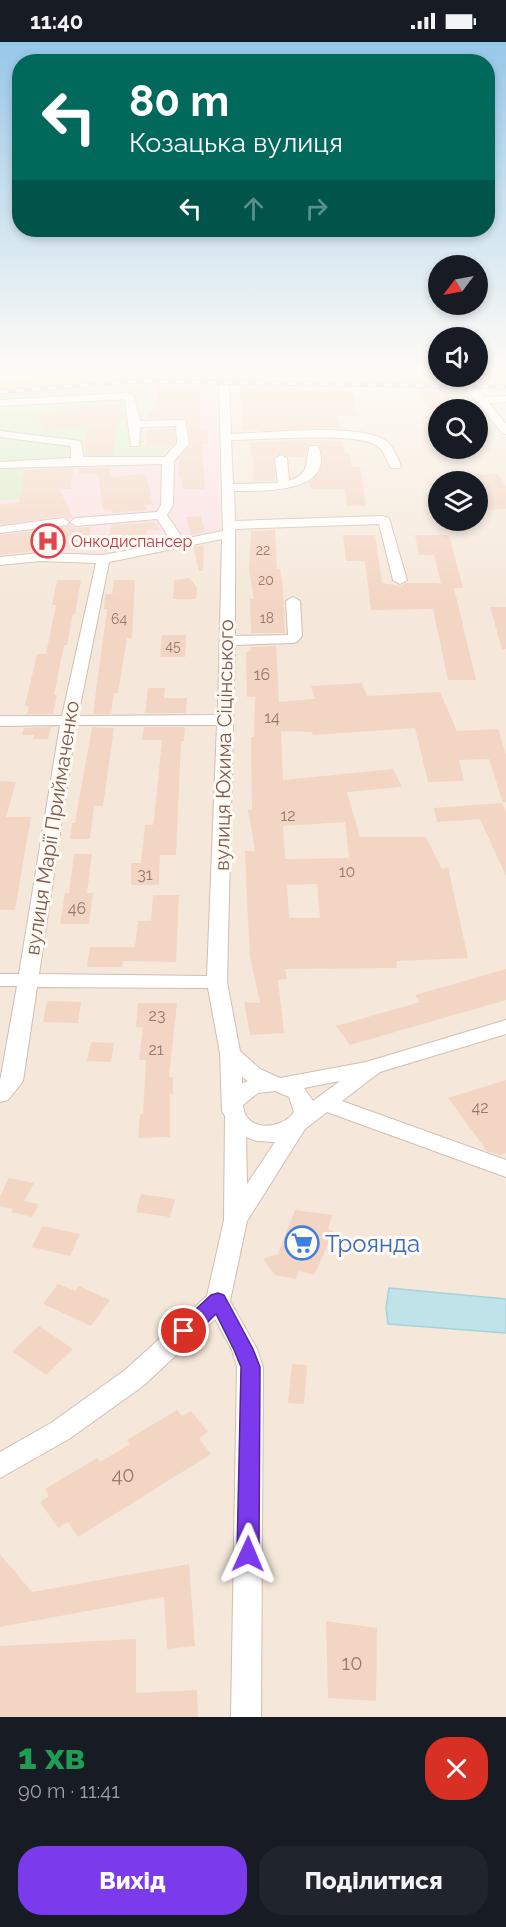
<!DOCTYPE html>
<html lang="uk">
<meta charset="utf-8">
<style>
:root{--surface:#171b24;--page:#20242c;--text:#f1f3f6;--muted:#9ea1a6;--accent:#7c3aed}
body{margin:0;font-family:Raleway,sans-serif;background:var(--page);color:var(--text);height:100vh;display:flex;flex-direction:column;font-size:22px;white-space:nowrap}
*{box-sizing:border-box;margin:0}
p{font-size:20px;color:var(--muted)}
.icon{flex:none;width:33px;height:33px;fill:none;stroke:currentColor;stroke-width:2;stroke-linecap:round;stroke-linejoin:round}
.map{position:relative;height:1675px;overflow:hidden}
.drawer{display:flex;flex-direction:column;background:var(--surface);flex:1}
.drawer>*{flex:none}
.top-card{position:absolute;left:12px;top:12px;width:483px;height:183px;border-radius:24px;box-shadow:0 3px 9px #0003;background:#00695c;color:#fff;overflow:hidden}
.needle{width:39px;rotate:238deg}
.controls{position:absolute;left:428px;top:213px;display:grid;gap:12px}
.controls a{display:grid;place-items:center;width:60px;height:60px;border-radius:50%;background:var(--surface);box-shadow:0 3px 9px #0003;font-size:30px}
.pin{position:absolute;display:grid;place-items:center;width:51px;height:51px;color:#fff;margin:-26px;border:3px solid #fff;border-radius:50%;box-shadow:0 2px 6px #0007}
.me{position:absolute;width:66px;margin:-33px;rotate:1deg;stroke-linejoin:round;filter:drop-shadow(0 0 4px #0008)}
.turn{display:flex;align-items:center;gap:21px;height:126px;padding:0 18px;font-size:27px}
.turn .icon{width:78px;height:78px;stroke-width:2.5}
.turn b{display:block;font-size:42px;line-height:51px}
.lanes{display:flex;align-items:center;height:57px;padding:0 18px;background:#0003;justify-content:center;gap:30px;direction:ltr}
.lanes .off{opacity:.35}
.round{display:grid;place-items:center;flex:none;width:63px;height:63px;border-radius:24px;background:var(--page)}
.headline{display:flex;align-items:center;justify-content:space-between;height:102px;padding:0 18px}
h1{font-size:36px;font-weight:800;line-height:45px;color:#1e9e55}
.action{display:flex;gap:12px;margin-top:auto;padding:12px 18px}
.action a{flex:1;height:69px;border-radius:24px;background:var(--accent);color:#fff;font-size:24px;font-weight:800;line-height:69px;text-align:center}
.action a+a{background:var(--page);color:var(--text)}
.status{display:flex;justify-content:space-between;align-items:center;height:42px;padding:0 30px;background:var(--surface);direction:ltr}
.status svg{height:16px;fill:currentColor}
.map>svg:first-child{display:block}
.residential{fill:#f5e8da;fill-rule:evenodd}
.medical{fill:#fbdfe3}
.green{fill:#d8ecc9}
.water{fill:#bfe3e8;stroke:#a5d3da;stroke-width:1.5}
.building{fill:#f3d5c3;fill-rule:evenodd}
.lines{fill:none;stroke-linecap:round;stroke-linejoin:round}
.minor-casing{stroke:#d1beb0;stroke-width:2}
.major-casing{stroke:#dad1cd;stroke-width:2}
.minor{fill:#fff;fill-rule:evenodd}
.major{fill:#fbd9a5;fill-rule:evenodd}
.rail-casing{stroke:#b9a8c9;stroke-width:4.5}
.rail{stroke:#fffaf3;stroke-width:3;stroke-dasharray:8;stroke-linecap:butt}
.route{fill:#7c3aed;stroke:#51269a;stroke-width:1.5}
.labels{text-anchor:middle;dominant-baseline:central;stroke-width:6;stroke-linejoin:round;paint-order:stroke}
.far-number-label{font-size:14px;fill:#987a6a}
.far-health-label{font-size:16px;fill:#be3a42;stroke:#fffaf3;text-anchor:start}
.number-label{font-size:16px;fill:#987a6a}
.street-label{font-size:20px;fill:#7a5c4d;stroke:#fffaf3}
.near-number-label{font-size:20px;fill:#987a6a}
.near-shop-label{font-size:24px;fill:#366cbe;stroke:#fffaf3;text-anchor:start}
</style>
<div class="status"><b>11:40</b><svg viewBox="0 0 49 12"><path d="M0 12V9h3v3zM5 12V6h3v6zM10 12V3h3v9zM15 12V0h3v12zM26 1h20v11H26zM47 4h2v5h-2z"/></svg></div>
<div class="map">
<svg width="506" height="1675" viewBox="0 0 506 1675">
<rect width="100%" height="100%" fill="#fdf6ec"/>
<!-- residential -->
<g class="residential">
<path d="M0,325H438V333L222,331L0,342Z"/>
<path d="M141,335L506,338V1675H0V346ZM438,368H477V406H438ZM438,440H477V478H438Z"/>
</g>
<!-- medical -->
<path class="medical" d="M217,339L220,496L105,518L36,517L0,520V352L80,344Z"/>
<!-- green -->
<path class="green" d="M121,340H149L153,358L171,359L167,367L143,368L144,404H170C167,413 159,415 149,416L29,419L24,446L37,457L0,458V351Z"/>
<!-- water -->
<path class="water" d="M389,1246L506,1257V1291L388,1282L386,1265Z"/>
<!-- building -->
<g class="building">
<path d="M413,342H441L461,368H431Z"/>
<path d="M304,343L305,348H353L357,374H337L340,386L243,389L240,344Z"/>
<path d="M199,348L200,387H207L209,402H202L205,447H183L182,436H179V417L191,402L187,378L185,376L147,377V369H157L158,349Z"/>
<path d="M120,362L125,377H118L113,413H85L87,384L45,388L36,370Z"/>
<path d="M174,386L175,400L172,403H146L147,387Z"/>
<path d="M307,398L342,399L345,411H350L352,425H360L366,464H347L345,447H311L309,440L319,432L323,420L318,402H309L305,415H289L282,411L274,414L275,439H254L253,418L249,400Z"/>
<path d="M73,426L71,447H59L73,475L69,478L63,474L0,483V462L19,461L24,428Z"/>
<path d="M79,426H111L110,435L146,432L153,463H144L147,468L112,471V468L103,467L98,432H78Z"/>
<path d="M498,432L506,444V467L477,469V433Z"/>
<path d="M201,474L205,490L191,493L186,475Z"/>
<path d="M154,480L160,488L147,487L146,497L109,501L111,483Z"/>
<path d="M70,483L76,486L91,485L88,503L0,513V493L67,485Z"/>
<path d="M275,488L277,527H280L283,547L285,591H251L250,557H254L249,529L251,489Z"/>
<path d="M343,493H375L382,541L401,544L406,541H441L434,513H419L415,493H449L463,546H454L476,638H448L433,567L371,568L365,519H346Z"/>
<path d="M204,503L203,529H199L193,505Z"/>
<path d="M190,536L197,546L196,557H173L174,538Z"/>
<path d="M57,538H81L75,572H73L67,603H64L54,653H57L53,672H27L29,664H25L37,612H46L56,563H52Z"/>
<path d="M114,538H135L132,596H127L118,651H114L111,672H93L107,567H104L105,552H112Z"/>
<path d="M490,565H506V607H502Z"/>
<path d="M162,593H186L185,615H160Z"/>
<path d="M276,604L279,660L315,657L311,644L362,641L367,654L440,650L457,689L498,687L506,712V760L503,761L489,717L459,718L464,739L428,740L415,686L313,693L312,690L281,689L283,738L393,727L402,745L347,750L360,795H426L442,827L448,825L468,916L397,919L396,926L285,927L287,937L278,938L284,991L250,993L244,960L260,961L250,915L247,858L245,809H255L248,768H252L251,695H254L255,655H247L246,610L251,609V605ZM345,780L349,816L285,817L283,784ZM317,842L320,876H289L287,843Z"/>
<path d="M148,646H165L164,656H187L186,671H145Z"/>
<path d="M51,685L48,697H34V693H22L24,686Z"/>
<path d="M92,685L114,686L103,764H94L90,797H70L72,781H75Z"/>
<path d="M144,685H185L184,699H181L176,813H160L159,843H131V821H141L145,783H153L154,778L162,698H142Z"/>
<path d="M0,739L16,740L6,775H31L15,868H0Z"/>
<path d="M502,761L506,770V834L480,777L437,780L434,766Z"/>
<path d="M74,812H92L87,851H93L89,882H60L65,851H69Z"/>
<path d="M153,853H179L176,920L123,919L122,925H87L90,905H135L138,879H151Z"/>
<path d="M506,927V958L350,1003L336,984L420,960L415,953Z"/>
<path d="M47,959L81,960L78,981L43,980Z"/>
<path d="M138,961H177L169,1035H173V1052H170V1095L138,1096L140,1072H143L146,1018H139L143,985H136Z"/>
<path d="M91,1000L114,1001L111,1020L87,1019Z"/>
<path d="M506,1038V1111L500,1113L487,1109L448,1056Z"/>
<path d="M9,1136L34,1141L24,1159L39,1162L32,1175L11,1170L13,1167L0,1164V1154Z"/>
<path d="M141,1152L175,1157L170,1175L136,1170Z"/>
<path d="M295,1168L332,1173L328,1187L334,1189L314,1233L299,1229L296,1237L275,1233L263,1217L278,1212Z"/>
<path d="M42,1184L80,1192L70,1214L32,1205Z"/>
<path d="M58,1242L75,1249L79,1244L110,1258L91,1284L43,1262Z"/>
<path d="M39,1284L73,1307L46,1333L12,1309Z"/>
<path d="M292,1322L307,1323L304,1362L288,1361Z"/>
<path d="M177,1368L182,1374L191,1369L208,1390L199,1396L211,1412L78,1495L68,1480L58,1486L40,1460L49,1454L45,1447L97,1416L100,1420L130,1402L127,1398Z"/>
<path d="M0,1512L32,1550L189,1522L195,1604L167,1607L164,1555L0,1585Z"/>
<path d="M326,1579L377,1586L376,1659L328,1656Z"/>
<path d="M136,1597V1651L197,1648L198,1675H0V1604Z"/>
</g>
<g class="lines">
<defs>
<g id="minor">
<path d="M113,325H126L102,337L93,335Z"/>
<path d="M247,325H260L277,334L268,336Z"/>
<path d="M428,325H438V330Z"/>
<path d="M458,334H472L475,344L484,355L506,354V360L489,361L506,382V392L502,391L466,346L463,338Z"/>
<path d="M224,339L229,342L231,392C269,391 351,381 383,397C393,402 397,415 401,424L399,426H391C386,419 384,407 376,403C355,390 261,398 231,398L233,442L278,441L275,416L281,413L287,416L289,439C312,431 304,420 310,404H318C337,452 261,449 234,449L235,479L382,474L389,476L407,538L400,542L393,538L379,482L235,487V594L288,593L286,559L293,555L300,559L302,594L297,600L292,601L235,603L227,940L240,1009L260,1027L280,1036L366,1020L506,978V992L380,1030L342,1059L506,1118V1135L327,1070L305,1087L247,1179L230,1259L257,1307L263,1325L261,1675H231L237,1325L232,1308L215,1277L143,1344L69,1397L0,1436V1410L51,1381L125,1328L207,1254L224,1178L225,1074L222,1069L220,1011L208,946L37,945L23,1039L8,1058L0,1060V1039L17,944H0V932H19L60,683L0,684V674H62L96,521L40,519L0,523V515L40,511L103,513L172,500L157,477L76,484L70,480L76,476L157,470L161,463L162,422L0,426V420L71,416V404L0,395V389L81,399L83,415H165L177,401L176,384L140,385L139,404H131L125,357L0,364V358L129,351L134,354L140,379L185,378L189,402L174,419L173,463L167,473L183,497L223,489L219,342ZM222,497L218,673L78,674L109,520ZM76,683H217L207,934L39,932ZM242,1035L248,1039L242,1041ZM340,1039L313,1059L304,1046ZM275,1049L289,1055L294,1070C282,1088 245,1091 243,1063L258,1051ZM246,1095L257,1099L275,1100L247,1142Z"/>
<path d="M63,476L69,480L67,483L0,491V485L3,484Z"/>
</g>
<path id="major" d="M140,329L438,332V334L506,332V340L140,337L0,348V340Z"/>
</defs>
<!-- minor casing -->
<use href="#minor" class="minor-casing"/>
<!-- major casing -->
<use href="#major" class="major-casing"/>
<!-- minor -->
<use href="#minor" class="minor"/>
<!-- major -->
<use href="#major" class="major"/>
<defs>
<path id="rail" d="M0,350L136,339L506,345"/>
</defs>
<!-- rail casing -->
<use href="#rail" class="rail-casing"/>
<!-- rail -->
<use href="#rail" class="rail"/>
</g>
<!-- sky -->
<linearGradient id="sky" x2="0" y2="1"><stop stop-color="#97c7e8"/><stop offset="0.58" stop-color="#fefbf6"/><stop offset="1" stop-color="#fefbf6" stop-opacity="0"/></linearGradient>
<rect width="506" height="559" fill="url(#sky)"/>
<!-- route -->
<path class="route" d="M218,1251L224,1253L253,1307L260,1325L259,1512L256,1519L248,1522L240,1519L237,1512L241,1325L234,1308L216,1272C205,1282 193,1300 178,1295L175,1289L178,1284L211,1253Z"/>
<!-- icons -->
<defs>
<symbol id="hospital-ring" viewBox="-11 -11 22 22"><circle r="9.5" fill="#fffaf3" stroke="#e0444e" stroke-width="1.5"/><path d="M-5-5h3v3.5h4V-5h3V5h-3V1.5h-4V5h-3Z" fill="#e0444e"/></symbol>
<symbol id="supermarket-ring" viewBox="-11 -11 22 22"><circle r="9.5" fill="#fffaf3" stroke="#3f7fe0" stroke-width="1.5"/><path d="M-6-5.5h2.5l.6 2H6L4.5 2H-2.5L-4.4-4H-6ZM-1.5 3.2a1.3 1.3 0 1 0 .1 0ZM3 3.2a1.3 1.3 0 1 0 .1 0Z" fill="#3f7fe0"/></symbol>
</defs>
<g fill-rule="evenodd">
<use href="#hospital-ring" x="29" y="480" width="38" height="38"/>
<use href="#supermarket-ring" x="283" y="1182" width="38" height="38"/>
</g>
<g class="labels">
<!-- far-number labels -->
<g class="far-number-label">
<text x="263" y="508">22</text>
<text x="266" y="538">20</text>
<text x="267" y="576">18</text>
<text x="119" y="577">64</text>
<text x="173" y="604">45</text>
</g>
<!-- far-health labels -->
<g class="far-health-label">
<text x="71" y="499">Онкодиспансер</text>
</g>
<!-- number labels -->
<g class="number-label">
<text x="262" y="632">16</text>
<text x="272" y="675">14</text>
<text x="288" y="773">12</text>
<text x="347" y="829">10</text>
<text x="145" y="832">31</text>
<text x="77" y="866">46</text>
<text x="157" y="973">23</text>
<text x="156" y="1007">21</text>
<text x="480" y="1065">42</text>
</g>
<!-- street labels -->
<g class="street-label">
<text transform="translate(224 703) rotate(-89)">вулиця Юхима Сіцінського</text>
<text transform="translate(52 786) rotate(-81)">вулиця Марії Приймаченко</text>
</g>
<!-- near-number labels -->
<g class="near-number-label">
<text x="123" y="1433">40</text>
<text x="352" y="1621">10</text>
</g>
<!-- near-shop labels -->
<g class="near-shop-label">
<text x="325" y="1201">Троянда</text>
</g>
</g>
</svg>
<div class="controls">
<a><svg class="needle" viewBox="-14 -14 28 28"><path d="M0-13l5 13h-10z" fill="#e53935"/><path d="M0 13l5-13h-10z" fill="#9ea1a6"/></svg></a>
<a><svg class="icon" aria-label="sound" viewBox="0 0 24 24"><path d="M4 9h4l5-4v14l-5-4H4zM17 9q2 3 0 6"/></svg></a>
<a><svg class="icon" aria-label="search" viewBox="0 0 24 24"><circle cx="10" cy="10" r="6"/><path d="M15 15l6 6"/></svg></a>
<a><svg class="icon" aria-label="layers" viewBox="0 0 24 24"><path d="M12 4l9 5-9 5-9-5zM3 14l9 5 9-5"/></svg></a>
</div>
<div class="pin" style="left:184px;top:1289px;background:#d93025"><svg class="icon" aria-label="arrive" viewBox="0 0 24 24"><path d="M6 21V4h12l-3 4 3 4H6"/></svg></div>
<svg class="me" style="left:248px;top:1512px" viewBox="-20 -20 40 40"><path d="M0-17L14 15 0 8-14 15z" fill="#7c3aed" stroke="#fff" stroke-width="4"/></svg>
<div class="top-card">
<div class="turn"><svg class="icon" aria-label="left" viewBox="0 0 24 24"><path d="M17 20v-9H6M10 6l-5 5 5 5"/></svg><div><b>80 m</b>Козацька вулиця</div></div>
<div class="lanes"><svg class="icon" aria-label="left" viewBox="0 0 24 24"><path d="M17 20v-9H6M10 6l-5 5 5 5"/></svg><svg class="icon off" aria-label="ahead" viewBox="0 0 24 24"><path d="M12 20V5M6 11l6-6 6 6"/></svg><svg class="icon off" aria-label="right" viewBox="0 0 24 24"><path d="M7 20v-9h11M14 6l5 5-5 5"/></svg></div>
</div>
</div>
<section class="drawer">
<div class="headline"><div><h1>1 хв</h1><p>90 m · 11:41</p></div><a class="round" style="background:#d93025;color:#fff"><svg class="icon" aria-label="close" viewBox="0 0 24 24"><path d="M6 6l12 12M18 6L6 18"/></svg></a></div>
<div class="action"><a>Вихід</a><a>Поділитися</a></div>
</section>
